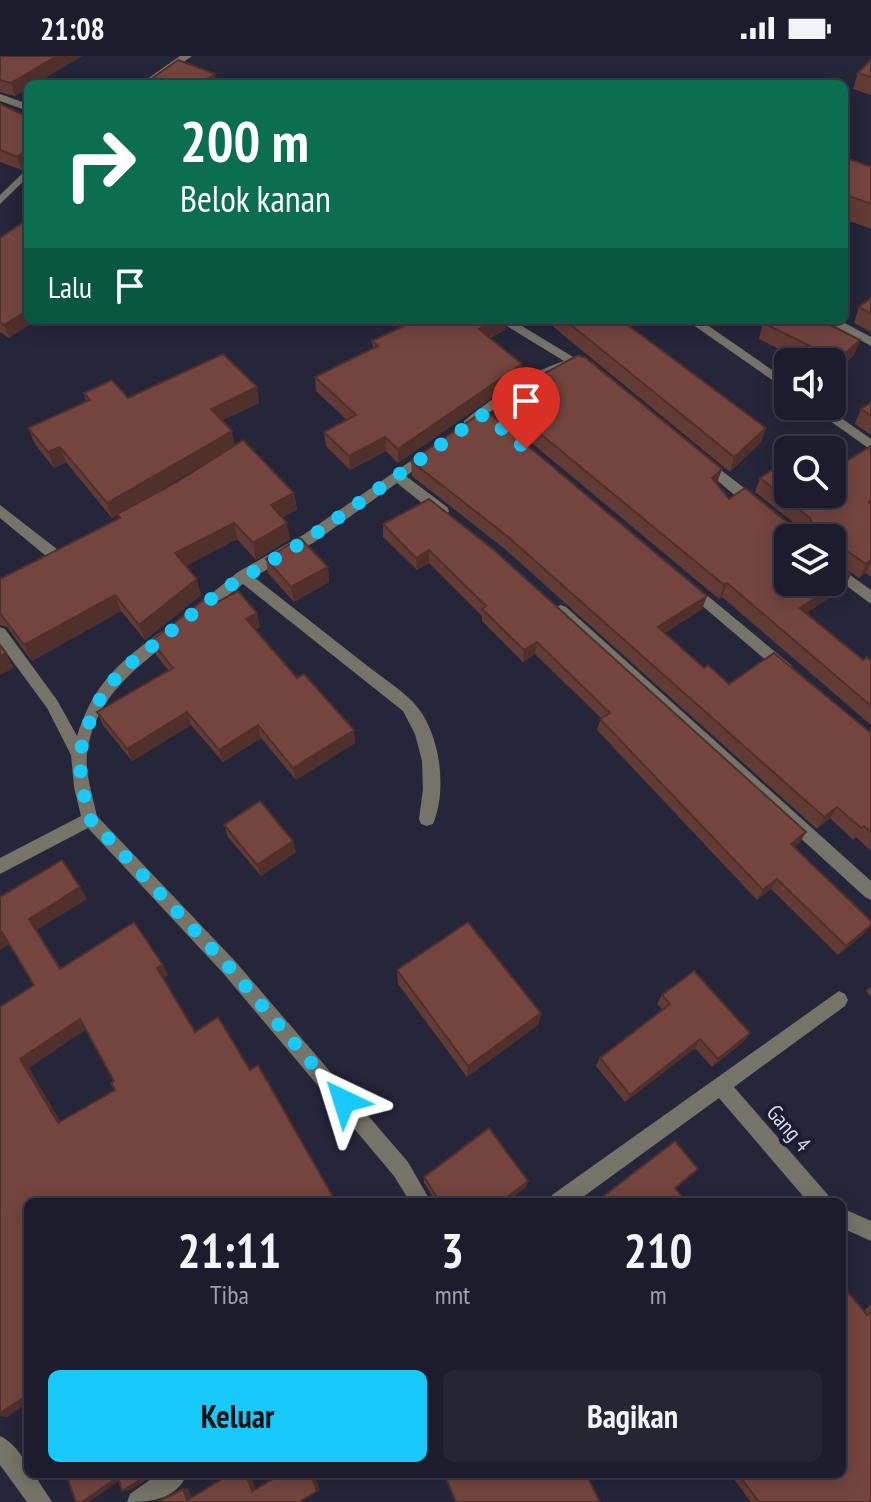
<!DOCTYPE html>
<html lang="id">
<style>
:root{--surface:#1c1c2c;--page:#252534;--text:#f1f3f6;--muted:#a0a1a9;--line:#3a3a48;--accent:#17cafb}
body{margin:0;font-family:"PT Sans Narrow",sans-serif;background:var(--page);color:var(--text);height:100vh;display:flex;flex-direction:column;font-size:30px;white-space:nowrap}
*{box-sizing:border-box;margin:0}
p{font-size:26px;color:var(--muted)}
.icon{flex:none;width:44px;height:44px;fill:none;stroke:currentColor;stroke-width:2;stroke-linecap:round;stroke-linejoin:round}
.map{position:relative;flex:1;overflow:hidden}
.drawer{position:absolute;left:24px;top:1142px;width:822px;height:280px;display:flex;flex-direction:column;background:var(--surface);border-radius:12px;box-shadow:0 4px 20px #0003,0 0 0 2px var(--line)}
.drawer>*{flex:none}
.hud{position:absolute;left:24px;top:24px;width:824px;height:244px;border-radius:12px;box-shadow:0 4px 20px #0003,0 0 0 2px var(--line);background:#0b6e4f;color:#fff;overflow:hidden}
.tools{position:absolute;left:774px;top:292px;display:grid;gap:16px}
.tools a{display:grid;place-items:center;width:72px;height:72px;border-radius:12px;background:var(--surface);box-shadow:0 4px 20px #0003,0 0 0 2px var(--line);font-size:40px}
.pin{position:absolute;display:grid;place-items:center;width:68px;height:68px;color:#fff;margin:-82px -34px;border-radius:50% 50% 50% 0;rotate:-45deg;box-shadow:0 0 8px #0007}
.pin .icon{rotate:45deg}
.me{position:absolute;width:88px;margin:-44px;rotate:319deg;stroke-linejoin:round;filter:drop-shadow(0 0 6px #0008)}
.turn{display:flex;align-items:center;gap:28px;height:168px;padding:0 24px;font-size:36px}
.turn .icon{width:104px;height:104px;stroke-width:2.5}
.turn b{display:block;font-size:56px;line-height:68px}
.then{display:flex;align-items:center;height:76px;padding:0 24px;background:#0003;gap:16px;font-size:30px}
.eta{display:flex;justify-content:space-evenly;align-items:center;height:136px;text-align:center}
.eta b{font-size:48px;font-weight:700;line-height:56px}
.cta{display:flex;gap:16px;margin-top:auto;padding:16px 24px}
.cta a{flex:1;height:92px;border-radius:12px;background:var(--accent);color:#111;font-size:32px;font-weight:700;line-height:92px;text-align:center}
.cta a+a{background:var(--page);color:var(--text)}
.status{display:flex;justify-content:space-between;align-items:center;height:56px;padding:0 40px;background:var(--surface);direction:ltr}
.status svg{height:22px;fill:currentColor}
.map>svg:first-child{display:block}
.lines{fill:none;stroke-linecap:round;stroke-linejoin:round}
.street{fill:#767368;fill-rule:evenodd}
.wall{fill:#633b35;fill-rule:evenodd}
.shaded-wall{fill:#50302b}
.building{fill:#73453e;stroke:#50302b;stroke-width:2;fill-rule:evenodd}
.route{stroke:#17cafb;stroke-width:14;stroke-dasharray:0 25.2}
.labels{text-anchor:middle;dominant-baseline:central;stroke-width:8;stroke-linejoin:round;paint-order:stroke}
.street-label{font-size:22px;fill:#d8d9e7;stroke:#1b1d30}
</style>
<div class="status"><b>21:08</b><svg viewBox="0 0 49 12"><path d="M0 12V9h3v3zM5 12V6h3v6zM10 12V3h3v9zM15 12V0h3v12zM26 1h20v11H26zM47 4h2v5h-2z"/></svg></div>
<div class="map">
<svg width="871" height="1446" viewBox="0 0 871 1446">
<rect width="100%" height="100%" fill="#25263a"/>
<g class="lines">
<!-- street -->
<g class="street">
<path d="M180,0H192L152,28H140Z"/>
<path d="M0,38L28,48V55L0,45Z"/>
<path d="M28,112V121L0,148V139Z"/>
<path d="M497,264H512L583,307L581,310L549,319L510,341L469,372L464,371V365C496,339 526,318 564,305Z"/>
<path d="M686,264H700L788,325V335Z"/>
<path d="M824,264H839L871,281V290Z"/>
<path d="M809,350H824L871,383V394Z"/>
<path d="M428,393L433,395V401L406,420L447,451L449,455L447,459H437L397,427L313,487L254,521C291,550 328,579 365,608C380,620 399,632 413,646C440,674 448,733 433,768L427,770L421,768L419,763L423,733L422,705L415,678L403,655L243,528L201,560H191L189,556L238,516L303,479Z"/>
<path d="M705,402L760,444V452H750L700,410L698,407Z"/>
<path d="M0,449L62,497L64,501L62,505H52L0,462Z"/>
<path d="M832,506L871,534V548L832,519Z"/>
<path d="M691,526L791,609L794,613L791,617H781L686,536L684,532L686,528Z"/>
<path d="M561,549L566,551L871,825V844L865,841L556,559L554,555L556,551Z"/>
<path d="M0,571L5,573L57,644L77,680C91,636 110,614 147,586C156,580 163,571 174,574L176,578L174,582C133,614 94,643 87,698C85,718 93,741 97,760L235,905L408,1106L431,1146H410L394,1120L223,917L88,772L0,818V802L81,760L74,731L71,699L47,652L0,588Z"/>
<path d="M839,935L845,938L848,944L845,950L734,1031L828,1139L831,1146H808L719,1042L576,1146H549L552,1139Z"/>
<path d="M842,1152L871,1165V1185L842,1172Z"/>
<path d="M0,1380C12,1385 28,1404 28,1418H34L52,1446H27L0,1409Z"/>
<path d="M158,1418H187C176,1444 151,1446 127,1446L130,1438Z"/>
</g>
</g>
<!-- wall -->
<g class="wall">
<path d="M0,0H82L35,28H28V32L15,40L0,36Z"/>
<path d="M871,4V39L853,33L858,17Z"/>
<path d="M0,46L1,49L28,61V109L22,114L0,106Z"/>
<path d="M844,101L871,111V173L844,163Z"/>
<path d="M0,182L9,282L0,276Z"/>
<path d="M871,242V276L854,267L859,251Z"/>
<path d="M545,264H621L766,372L761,386L730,416Z"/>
<path d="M763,267L860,284L854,299L832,320V306H804L759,283Z"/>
<path d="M506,273L490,282L522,308L521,322L398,407L386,395L350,414L326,390L324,376L347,364L316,335L315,321L373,292L372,285Z"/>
<path d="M538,321L717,427L729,443L792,470H798L755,436L760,422L832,438L871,390V521L866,517L859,522L837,507L851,518L844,532L806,557L863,604L871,605V669L722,541L719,543L497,358L498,343Z"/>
<path d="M257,331L259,347L222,364L235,389L294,437L297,454L282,461L290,483L256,504L237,483L186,510L201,539L145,584L121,555L32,605L7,571L0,569V523L119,463L117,459L112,462L66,406L54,412L35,388L28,372L86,346L84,337L128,342ZM219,399L177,426L132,450Z"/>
<path d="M871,346V379L855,368L861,353Z"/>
<path d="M411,405L707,540L702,553L665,577L704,612L729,628L871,677V795L856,781L853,784L830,762L817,773L506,494L412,420Z"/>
<path d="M429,443L806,776L800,786L794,791L865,877L838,899L771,833L757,844L597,674L601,662L535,598L523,606L482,565V560L429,507L417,514L383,481V468Z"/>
<path d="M266,503L328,511L329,526L294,546L268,517Z"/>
<path d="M216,547L260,571L255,574L355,687L296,724L261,682L223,706L191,669L132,705L103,669L97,656L168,614L156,599L151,585Z"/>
<path d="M224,769L296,796L261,820L228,781Z"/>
<path d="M397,914L541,957L538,969L467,1021L398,928Z"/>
<path d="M871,930V941L866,935Z"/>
<path d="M662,939L750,977L743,986L712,1011L695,992L625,1046L596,1010L600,1002L663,954L657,948Z"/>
<path d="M424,1121L528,1125L526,1131L506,1146H436L424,1127Z"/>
<path d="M871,1248V1446H751L730,1418H842L864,1255Z"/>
</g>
<!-- shaded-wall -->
<g class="shaded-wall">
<path d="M57,0H82L35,28H28V32L15,40L11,27Z"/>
<path d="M215,18L216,28H199Z"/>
<path d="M24,96L28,109L22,114L17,101Z"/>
<path d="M28,254V264H37L9,282L4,269Z"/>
<path d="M496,264H507L506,273L478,287L479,273Z"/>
<path d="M860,284L854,299L832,320L838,304Z"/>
<path d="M522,308L521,322L398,407V393Z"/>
<path d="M257,331L259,347L215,368L211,353Z"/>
<path d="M766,372L761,386L730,416L734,401Z"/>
<path d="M232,375L235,390L112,462L107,447Z"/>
<path d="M385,381L386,395L350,414L349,400Z"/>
<path d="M60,391L66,406L54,412L48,396Z"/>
<path d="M722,413L717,427L708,436L712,422Z"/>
<path d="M294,437L297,454L274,466L271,449Z"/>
<path d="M234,467L237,483L180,513L175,497Z"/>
<path d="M287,467L290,483L256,504L253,487Z"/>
<path d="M429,494V507L417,514L416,502Z"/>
<path d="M871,504L866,517L859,522L866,508Z"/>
<path d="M328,511L329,526L294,546L291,531Z"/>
<path d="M851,518L844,532L794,566L800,552Z"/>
<path d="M197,523L201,539L145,584L139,569Z"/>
<path d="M727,527L722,541L719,543L724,529Z"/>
<path d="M115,539L121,555L32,605L24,589Z"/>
<path d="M707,540L702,553L654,584L658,571Z"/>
<path d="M257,557L260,571L249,577L246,563Z"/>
<path d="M537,586L535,598L523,606L524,594Z"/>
<path d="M6,597L14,612L0,619V600Z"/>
<path d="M187,656L191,669L132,705L127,693Z"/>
<path d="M258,669L261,682L223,706L219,694Z"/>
<path d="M354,674L355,687L296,724L293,712Z"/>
<path d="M837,751L830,762L817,773L824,761Z"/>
<path d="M806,776L800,786L785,798L791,788Z"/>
<path d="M293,785L296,796L261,820L257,809Z"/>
<path d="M777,823L771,833L757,844L763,834Z"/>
<path d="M80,831L87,843L37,874L68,923L60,913L29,863Z"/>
<path d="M871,870L865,877L838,899L846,890Z"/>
<path d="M2,876L11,887L0,894V878Z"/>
<path d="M163,909L168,919L163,922L157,912Z"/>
<path d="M541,957L538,969L467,1021L468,1010Z"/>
<path d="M80,963L88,972L29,1012L66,1075L58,1067L20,1003Z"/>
<path d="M750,977L743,986L712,1011L718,1003Z"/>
<path d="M700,983L695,992L625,1046L630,1039Z"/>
<path d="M528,1125L526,1131L506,1146H501Z"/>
<path d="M28,1339V1347L7,1361L0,1360V1357Z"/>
<path d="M149,1418H156L131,1434L122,1435Z"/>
<path d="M246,1418H251L256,1434L252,1435Z"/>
<path d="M311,1418H314L320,1434L299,1446Z"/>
<path d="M126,1420L89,1446H82L118,1421Z"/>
<path d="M188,1432L192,1443L187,1444L183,1433Z"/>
</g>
<!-- building -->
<g class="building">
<path d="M0,0H57L11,27L0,24Z"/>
<path d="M178,4L215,18L199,28H144Z"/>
<path d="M871,4V21L858,17Z"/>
<path d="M0,48L28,61V105L24,96L17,101L0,94Z"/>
<path d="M844,101L871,111V148L844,138Z"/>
<path d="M28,163V254L4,269L0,266V182Z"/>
<path d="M871,242V258L859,251Z"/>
<path d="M416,264H496L479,273L522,308L398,393L385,381L349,400L324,376L356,359L315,321L378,290L372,285Z"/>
<path d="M565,264H621L766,372L734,401Z"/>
<path d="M765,264H820L860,284L838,304L763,267Z"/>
<path d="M223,298L257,331L211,353L232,375L107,447L60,391L48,396L28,372L90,344L84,337L112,324L128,342Z"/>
<path d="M578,299L586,302L722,413L712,422L729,443L745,432L792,470L810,471L813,469L810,462L760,422L788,403V438H832V414L871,390V444L869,446L871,448V504L866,508L838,489L835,505L851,518L800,552L863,604L867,601L871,605V650L727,527L724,529L498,343L534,318L538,321ZM788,482H832V526H788Z"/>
<path d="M871,346V360L861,353Z"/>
<path d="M485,354L707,540L658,571L704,612L708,609L729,628L774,597L871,677V777L864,770L861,772L837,751L824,761L507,480L411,405Z"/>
<path d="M243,384L294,437L271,449L287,467L253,487L234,467L175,497L197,523L139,569L115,539L24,589L0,557V523L120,462L117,458L177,426Z"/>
<path d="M429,443L493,493L806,776L791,788L871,865V869L846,890L777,823L763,834L600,663L610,657L537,586L524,594L482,553L486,550L429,494L416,502L383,468Z"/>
<path d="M300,482L328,511L291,531L266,503Z"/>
<path d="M238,535L257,557L246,563L297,622L304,618L354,674L293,712L258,669L219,694L187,656L127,693L97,656L173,612L151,585L210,539L216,547Z"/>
<path d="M0,589L6,597L0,600Z"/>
<path d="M260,745L293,785L257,809L224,769Z"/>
<path d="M62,804L80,831L29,863L60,913L134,866L163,909L157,912L195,976L218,961L250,1014L258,1009L336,1146H28V1339L0,1357V951L34,929L2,876L0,878V841ZM80,963L114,1025L111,1027L115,1034L58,1067L20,1003Z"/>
<path d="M468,866L541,957L468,1010L397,914Z"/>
<path d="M694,915L750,977L718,1003L700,983L630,1039L600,1002L670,948L662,939Z"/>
<path d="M489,1072L528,1125L501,1146H440L424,1121Z"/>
<path d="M675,1085L698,1113L675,1132L686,1146H596Z"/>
<path d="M842,1229L867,1259L871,1256V1446H759L738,1418H842Z"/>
<path d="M66,1418H149L122,1435L118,1421L82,1446H76Z"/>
<path d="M231,1418H246L252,1435L282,1418H311L317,1435L299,1446H157L183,1433L187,1444Z"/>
<path d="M444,1418H586L600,1446H456Z"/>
</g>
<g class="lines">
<!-- route -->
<path class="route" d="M344,1045L229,911L90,763L82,731L79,699L93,655L108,630L131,607L221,535L308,483L484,358L526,393"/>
</g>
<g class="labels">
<!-- street labels -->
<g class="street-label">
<text transform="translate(789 1072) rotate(49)">Gang 4</text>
</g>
</g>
</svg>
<div class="tools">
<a><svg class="icon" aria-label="sound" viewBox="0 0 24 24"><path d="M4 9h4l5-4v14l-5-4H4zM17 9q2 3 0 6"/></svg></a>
<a><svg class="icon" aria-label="search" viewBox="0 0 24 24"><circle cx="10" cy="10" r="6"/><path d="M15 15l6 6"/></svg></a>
<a><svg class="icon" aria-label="layers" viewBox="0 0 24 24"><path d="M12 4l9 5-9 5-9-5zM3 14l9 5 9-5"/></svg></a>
</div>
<div class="pin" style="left:526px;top:393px;background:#d93025"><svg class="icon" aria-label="arrive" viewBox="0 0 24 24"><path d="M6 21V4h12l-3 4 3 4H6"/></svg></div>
<svg class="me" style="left:344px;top:1045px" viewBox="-20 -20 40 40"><path d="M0-17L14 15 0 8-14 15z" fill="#17cafb" stroke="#fff" stroke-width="4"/></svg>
<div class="hud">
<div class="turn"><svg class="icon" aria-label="right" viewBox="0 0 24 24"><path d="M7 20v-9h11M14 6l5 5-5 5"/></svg><div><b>200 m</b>Belok kanan</div></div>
<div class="then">Lalu<svg class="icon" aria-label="arrive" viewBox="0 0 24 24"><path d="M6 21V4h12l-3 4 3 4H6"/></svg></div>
</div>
<section class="drawer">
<div class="eta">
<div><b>21:11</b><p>Tiba</p></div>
<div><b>3</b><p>mnt</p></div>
<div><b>210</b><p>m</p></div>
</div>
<div class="cta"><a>Keluar</a><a>Bagikan</a></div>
</section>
</div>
